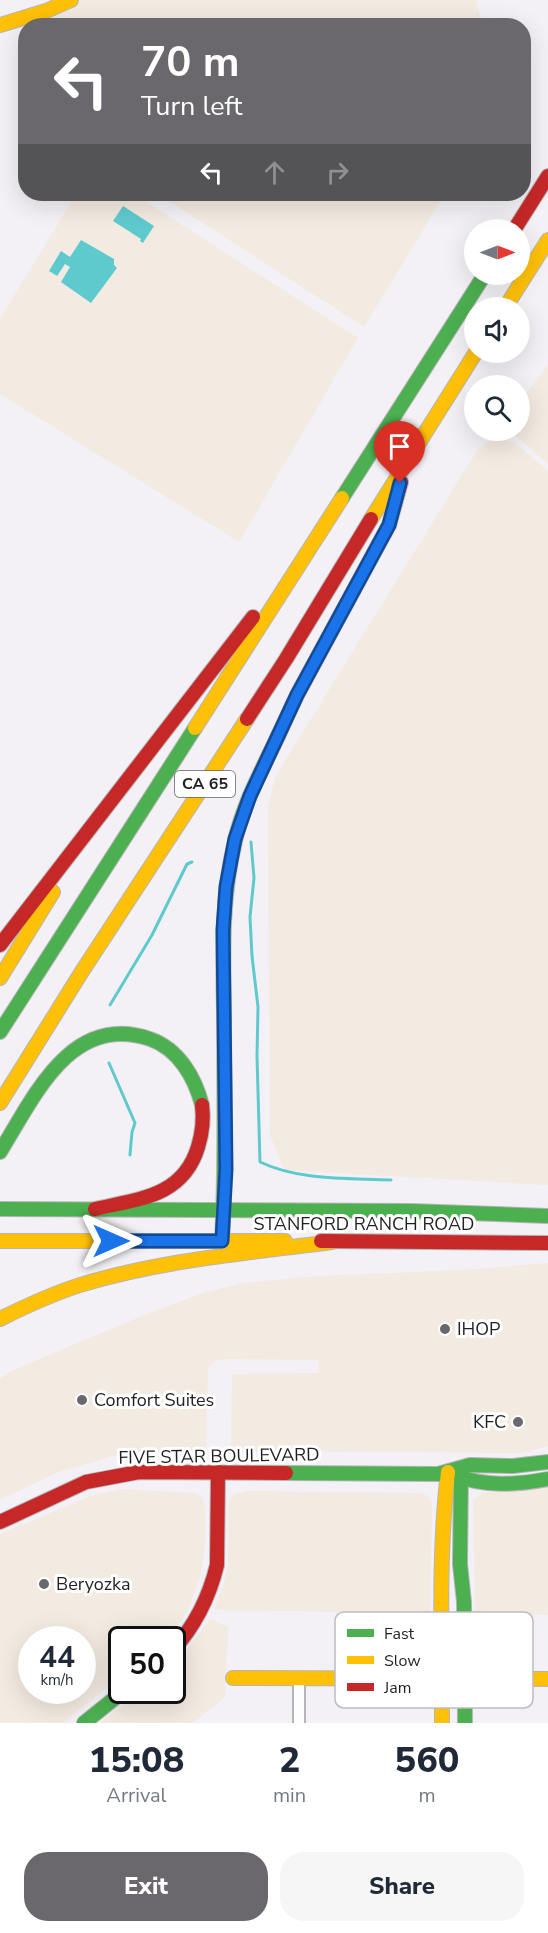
<!DOCTYPE html>
<style>
:root{--surface:#fff;--page:#f6f6f7;--text:#1f2937;--muted:#747a83;--accent:#6a686c}
body{margin:0;font-family:"Nunito Sans",sans-serif;background:var(--page);color:var(--text);height:100vh;display:flex;flex-direction:column;font-size:22px;white-space:nowrap}
*{box-sizing:border-box;margin:0}
p{font-size:20px;color:var(--muted)}
.icon{flex:none;width:33px;height:33px;fill:none;stroke:currentColor;stroke-width:2;stroke-linecap:round;stroke-linejoin:round}
.map{position:relative;height:1723px;overflow:hidden}
.side{display:flex;flex-direction:column;background:var(--surface);flex:1}
.side>*{flex:none}
.top-card{position:absolute;left:18px;top:18px;width:513px;height:183px;border-radius:24px;box-shadow:0 6px 24px #0002;background:#6a686c;color:#fff;overflow:hidden}
.needle{width:39px;rotate:90deg}
.buttons{position:absolute;left:464px;top:219px;display:grid;gap:12px}
.buttons a{display:grid;place-items:center;width:66px;height:66px;border-radius:50%;background:var(--surface);box-shadow:0 6px 24px #0002;font-size:30px}
.speed{position:absolute;left:18px;top:1626px;display:flex;gap:12px;font-size:30px;font-weight:700;text-align:center}
.speed>*{display:grid;place-content:center;width:78px;height:78px;border-radius:50%;background:var(--surface);box-shadow:0 6px 24px #0002;line-height:1}
.speed small{font-size:15px;font-weight:400}
.speed .limit{border:3px solid #111;border-radius:9px;background:#fff;color:#111}
.pin{position:absolute;display:grid;place-items:center;width:51px;height:51px;color:#fff;margin:-62px -26px;border-radius:50% 50% 50% 0;rotate:-45deg;box-shadow:0 0 6px #0007}
.pin .icon{rotate:45deg}
.me{position:absolute;width:66px;margin:-33px;rotate:90deg;stroke-linejoin:round;filter:drop-shadow(0 0 4px #0008)}
.turn{display:flex;align-items:center;gap:21px;height:126px;padding:0 24px;font-size:27px}
.turn .icon{width:78px;height:78px;stroke-width:2.5}
.turn b{display:block;font-size:42px;line-height:51px}
.lanes{display:flex;align-items:center;height:57px;padding:0 24px;background:#0003;justify-content:center;gap:30px;direction:ltr}
.lanes .off{opacity:.35}
.eta{display:flex;justify-content:space-evenly;align-items:center;height:102px;text-align:center}
.eta b{font-size:36px;font-weight:800;line-height:42px}
.action{display:flex;gap:12px;margin-top:auto;padding:12px 24px}
.action a{flex:1;height:69px;border-radius:24px;background:var(--accent);color:#fff;font-size:24px;font-weight:800;line-height:69px;text-align:center}
.action a+a{background:var(--page);color:var(--text)}
.map>svg:first-child{display:block}
.commercial{fill:#f3eae1;fill-rule:evenodd}
.water{fill:#5fcace}
.lines{fill:none;stroke-linecap:round;stroke-linejoin:round}
.stream{stroke:#5fcace;stroke-width:3}
.street-casing{stroke:#b6b5b8;stroke-width:14}
.fast-casing{stroke:#b6b5b8;stroke-width:16}
.slow-casing{stroke:#b6b5b8;stroke-width:16}
.jam-casing{stroke:#b6b5b8;stroke-width:16}
.street{stroke:#fdfdfe;stroke-width:10}
.fast{stroke:#4caf50;stroke-width:14}
.slow{stroke:#ffc107;stroke-width:14}
.jam{stroke:#c62828;stroke-width:14}
.route-casing{stroke:#114b97;stroke-width:15}
.route{stroke:#1a73e8;stroke-width:10}
.poi-dot{fill:#6a686c;stroke:#fff;stroke-width:2}
.labels{text-anchor:middle;dominant-baseline:central;stroke-width:6;stroke-linejoin:round;paint-order:stroke}
.shield{fill:#fff;stroke:#646264;stroke-width:1.5}
.shield-label{font-size:16px;font-weight:bold;fill:#211f22}
.street-label{font-size:18px;fill:#211f22;stroke:#fff}
.poi-label{font-size:18px;fill:#211f22;stroke:#fff;text-anchor:start}
.key{fill:#fff;stroke:#bcbcbd;stroke-width:1.5}
.key-label{font-size:16px;fill:#211f22}
</style>
<div class="map">
<svg width="548" height="1723" viewBox="0 0 548 1723">
<rect width="100%" height="100%" fill="#f3f1f5"/>
<!-- commercial -->
<g class="commercial">
<path d="M77,0H476L482,25L30,26V22Z"/>
<path d="M76,194H134L358,338L239,542L0,394V319Z"/>
<path d="M158,194H445L364,327Z"/>
<path d="M548,365V464L511,431L519,430V403Z"/>
<path d="M496,437L515,443L548,471V1185L284,1170L270,1135L268,807L275,777L478,449Z"/>
<path d="M548,1263V1446L522,1453L286,1451L231,1453L232,1374L319,1373L318,1360L226,1359L214,1361L208,1368L206,1446L203,1451L150,1450L124,1453L58,1472L0,1500V1379L11,1371L149,1313L203,1293L243,1283L320,1276L465,1270Z"/>
<path d="M548,1488V1615L475,1613L473,1500L483,1493Z"/>
<path d="M121,1489L195,1493L202,1497L205,1506V1543L201,1574L187,1612L167,1639L122,1640L121,1676L63,1723H0V1534L91,1496ZM32,1640H82V1690H32Z"/>
<path d="M248,1491L421,1493L428,1496L432,1502L430,1630H369L368,1612L214,1610L223,1587L228,1565L229,1502L234,1494Z"/>
<path d="M210,1619L228,1627L225,1697L193,1723H99L140,1691L172,1690L173,1664L183,1655Z"/>
</g>
<!-- water -->
<g class="water">
<path d="M123,206L154,226L143,243L140,241L141,239L113,221Z"/>
<path d="M81,240L114,259V265L117,268L91,303L61,282L70,267L65,264L57,276L49,271L61,251L70,257Z"/>
</g>
<g class="lines">
<!-- stream -->
<g class="stream">
<path d="M251,842L254,878L250,917L252,956L258,1007L257,1056L260,1162C300,1181 348,1178 391,1180"/>
<path d="M110,1005L152,935L187,864L192,862"/>
<path d="M109,1063L135,1123L132,1132L130,1155"/>
</g>
<defs>
<path id="street" d="M299,1723V1679"/>
<g id="fast">
<path d="M342,498L485,274"/>
<path d="M0,1032L195,728"/>
<path d="M0,1152C34,1097 71,1012 150,1039C179,1049 195,1078 202,1105"/>
<path d="M0,1209L411,1211L548,1216"/>
<path d="M222,1241C226,1165 224,1089 224,1013C223,955 221,898 235,841C243,804 262,770 278,736"/>
<path d="M461,1469L460,1564L464,1602L465,1723"/>
<path d="M286,1473L438,1474L470,1465L513,1466L548,1462"/>
<path d="M454,1475C485,1487 516,1485 548,1479"/>
<path d="M84,1723L125,1690"/>
</g>
<g id="slow">
<path d="M0,25L46,11L71,0"/>
<path d="M505,308L548,240"/>
<path d="M371,519L476,352"/>
<path d="M195,728L342,498"/>
<path d="M0,978L53,892"/>
<path d="M0,1103L81,973L247,719"/>
<path d="M0,1241H285"/>
<path d="M0,1319C26,1306 52,1294 80,1285C162,1260 248,1253 332,1242"/>
<path d="M233,1678L548,1679"/>
<path d="M442,1723C442,1640 438,1555 448,1472"/>
</g>
<g id="jam">
<path d="M514,230L548,176"/>
<path d="M247,719L286,659L371,519"/>
<path d="M278,736L297,695L389,525L401,482"/>
<path d="M0,945L253,617"/>
<path d="M95,1209C138,1199 183,1197 198,1147C202,1134 204,1120 202,1105"/>
<path d="M321,1241L548,1243"/>
<path d="M0,1522L86,1482L139,1472L286,1473"/>
<path d="M172,1651C195,1626 209,1598 217,1565L218,1472"/>
</g>
</defs>
<!-- street casing -->
<use href="#street" class="street-casing"/>
<!-- fast casing -->
<use href="#fast" class="fast-casing"/>
<!-- slow casing -->
<use href="#slow" class="slow-casing"/>
<!-- jam casing -->
<use href="#jam" class="jam-casing"/>
<!-- street -->
<use href="#street" class="street"/>
<!-- fast -->
<use href="#fast" class="fast"/>
<!-- slow -->
<use href="#slow" class="slow"/>
<!-- jam -->
<use href="#jam" class="jam"/>
</g>
<g class="lines">
<defs>
<path id="route" d="M111,1241H222L226,1169L223,930L226,887L235,839L250,796L297,695L389,525L400,483"/>
</defs>
<!-- route casing -->
<use href="#route" class="route-casing"/>
<!-- route -->
<use href="#route" class="route"/>
</g>
<!-- markers -->
<g class="poi-dot">
<circle cx="445" cy="1329" r="6"/>
<circle cx="82" cy="1400" r="6"/>
<circle cx="518" cy="1422" r="6"/>
<circle cx="44" cy="1584" r="6"/>
</g>
<g class="labels">
<!-- shield labels -->
<rect class="shield" x="175" y="771" width="60" height="26" rx="4.5"/>
<g class="shield-label">
<text x="205" y="784">CA 65</text>
</g>
<!-- street labels -->
<g class="street-label">
<text x="364" y="1224">STANFORD RANCH ROAD</text>
<text transform="translate(219 1456) rotate(-1)">FIVE STAR BOULEVARD</text>
</g>
<!-- poi labels -->
<g class="poi-label">
<text x="457" y="1329">IHOP</text>
<text x="94" y="1400">Comfort Suites</text>
<text x="506" y="1422" text-anchor="end">KFC</text>
<text x="56" y="1584">Beryozka</text>
</g>
</g>
<!-- legend -->
<rect x="335" y="1612" width="198" height="96" rx="9" class="key"/>
<rect x="347" y="1629" width="27" height="8" fill="#4caf50"/>
<rect x="347" y="1656" width="27" height="8" fill="#ffc107"/>
<rect x="347" y="1683" width="27" height="8" fill="#c62828"/>
<g class="key-label">
<text x="384" y="1639">Fast</text>
<text x="384" y="1666">Slow</text>
<text x="384" y="1693">Jam</text>
</g>
</svg>
<div class="buttons">
<a><svg class="needle" viewBox="-14 -14 28 28"><path d="M0-13l5 13h-10z" fill="#e53935"/><path d="M0 13l5-13h-10z" fill="#747a83"/></svg></a>
<a><svg class="icon" aria-label="sound" viewBox="0 0 24 24"><path d="M4 9h4l5-4v14l-5-4H4zM17 9q2 3 0 6"/></svg></a>
<a><svg class="icon" aria-label="search" viewBox="0 0 24 24"><circle cx="10" cy="10" r="6"/><path d="M15 15l6 6"/></svg></a>
</div>
<div class="speed"><div>44<small>km/h</small></div><div class="limit">50</div></div>
<div class="pin" style="left:400px;top:483px;background:#d93025"><svg class="icon" aria-label="arrive" viewBox="0 0 24 24"><path d="M6 21V4h12l-3 4 3 4H6"/></svg></div>
<svg class="me" style="left:111px;top:1241px" viewBox="-20 -20 40 40"><path d="M0-17L14 15 0 8-14 15z" fill="#1a73e8" stroke="#fff" stroke-width="4"/></svg>
<div class="top-card">
<div class="turn"><svg class="icon" aria-label="left" viewBox="0 0 24 24"><path d="M17 20v-9H6M10 6l-5 5 5 5"/></svg><div><b>70 m</b>Turn left</div></div>
<div class="lanes"><svg class="icon" aria-label="left" viewBox="0 0 24 24"><path d="M17 20v-9H6M10 6l-5 5 5 5"/></svg><svg class="icon off" aria-label="ahead" viewBox="0 0 24 24"><path d="M12 20V5M6 11l6-6 6 6"/></svg><svg class="icon off" aria-label="right" viewBox="0 0 24 24"><path d="M7 20v-9h11M14 6l5 5-5 5"/></svg></div>
</div>
</div>
<section class="side">
<div class="eta">
<div><b>15:08</b><p>Arrival</p></div>
<div><b>2</b><p>min</p></div>
<div><b>560</b><p>m</p></div>
</div>
<div class="action"><a>Exit</a><a>Share</a></div>
</section>
